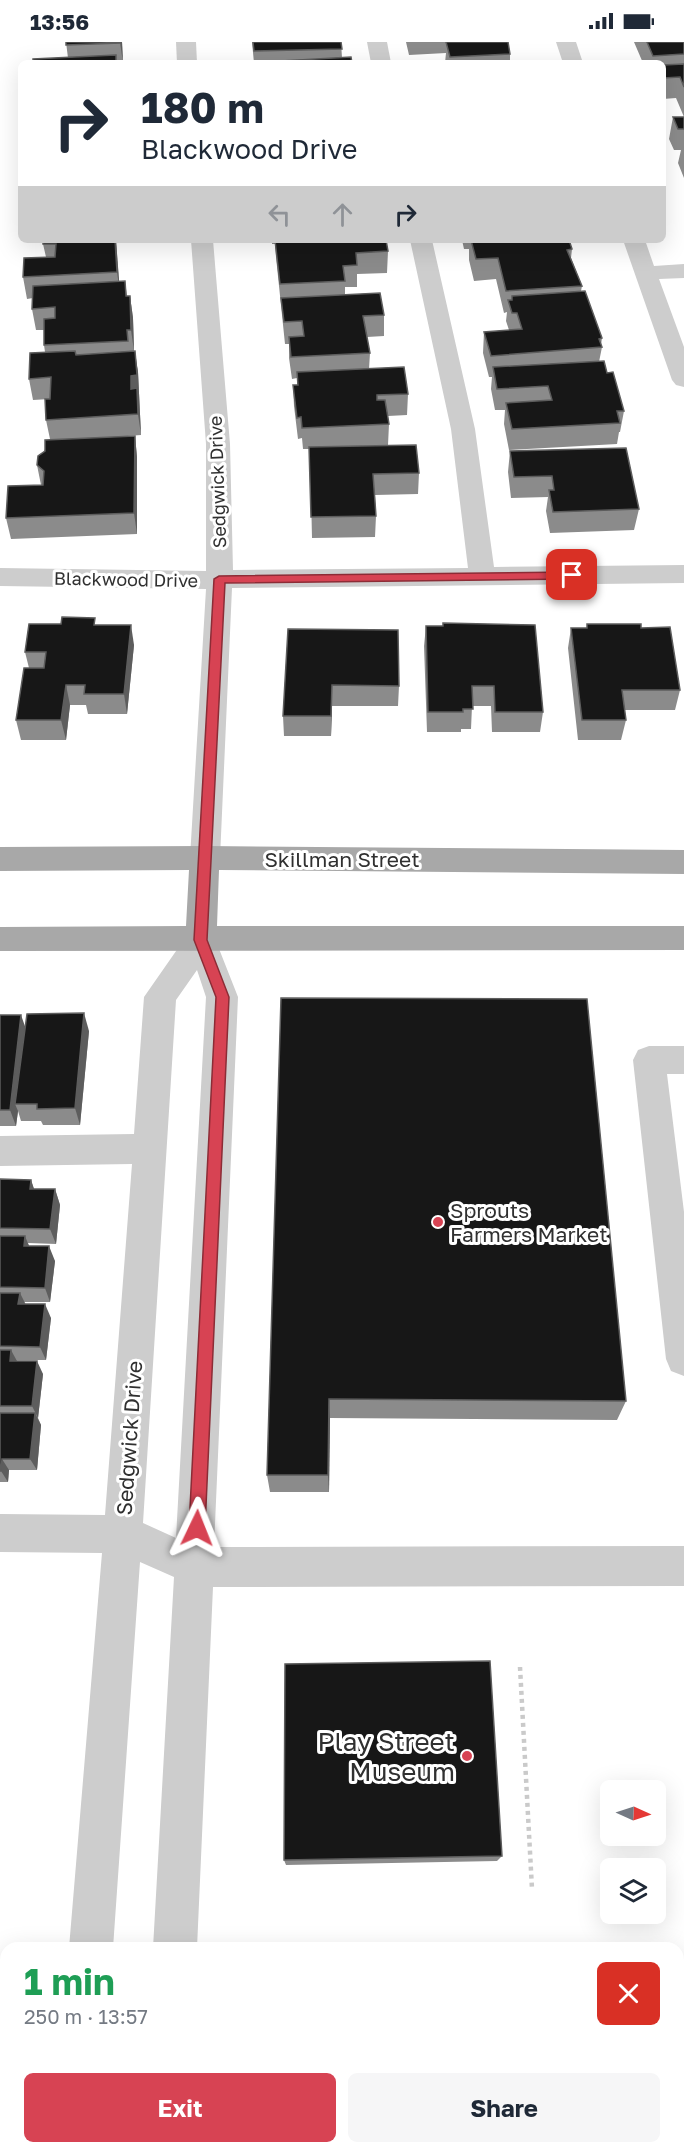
<!DOCTYPE html>
<meta charset="utf-8">
<style>
:root{--surface:#fff;--page:#f6f6f7;--text:#1f2937;--muted:#747a83;--accent:#d74353}
body{margin:0;font-family:"Golos Text",sans-serif;background:var(--page);color:var(--text);height:100vh;display:flex;flex-direction:column;font-size:22px;white-space:nowrap}
*{box-sizing:border-box;margin:0}
p{font-size:20px;color:var(--muted)}
.icon{flex:none;width:33px;height:33px;fill:none;stroke:currentColor;stroke-width:2;stroke-linecap:round;stroke-linejoin:round}
.map{position:relative;flex:1;overflow:hidden}
.drawer{position:absolute;left:0px;top:1900px;width:684px;height:212px;display:flex;flex-direction:column;background:var(--surface);border-radius:18px 18px 0 0;box-shadow:0 6px 24px #0002}
.drawer>*{flex:none}
.top-card{position:absolute;left:18px;top:18px;width:648px;height:183px;border-radius:9px;box-shadow:0 6px 24px #0002;background:#fff;color:var(--text);overflow:hidden}
.needle{width:39px;rotate:93deg}
.controls{position:absolute;left:600px;top:1738px;display:grid;gap:12px}
.controls a{display:grid;place-items:center;width:66px;height:66px;border-radius:9px;background:var(--surface);box-shadow:0 6px 24px #0002;font-size:30px}
.pin{position:absolute;display:grid;place-items:center;width:51px;height:51px;color:#fff;margin:-26px;border-radius:12px;box-shadow:0 3px 9px #0006}
.me{position:absolute;width:66px;margin:-33px;rotate:2deg;stroke-linejoin:round;filter:drop-shadow(0 0 4px #0008)}
.turn{display:flex;align-items:center;gap:21px;height:126px;padding:0 24px;font-size:27px}
.turn .icon{width:78px;height:78px;stroke-width:2.5}
.turn b{display:block;font-size:42px;line-height:51px}
.lanes{display:flex;align-items:center;height:57px;padding:0 24px;background:#0003;justify-content:center;gap:30px;direction:ltr}
.lanes .off{opacity:.35}
.round{display:grid;place-items:center;flex:none;width:63px;height:63px;border-radius:9px;background:var(--page)}
.head{display:flex;align-items:center;justify-content:space-between;height:102px;padding:0 24px}
h1{font-size:36px;font-weight:700;line-height:45px;color:#1e9e55}
.action{display:flex;gap:12px;margin-top:auto;padding:12px 24px}
.action a{flex:1;height:69px;border-radius:9px;background:var(--accent);color:#fff;font-size:24px;font-weight:700;line-height:69px;text-align:center}
.action a+a{background:var(--page);color:var(--text)}
.status{display:flex;justify-content:space-between;align-items:center;height:42px;padding:0 30px;background:var(--surface);direction:ltr}
.status svg{height:16px;fill:currentColor}
.map>svg:first-child{display:block}
.lines{fill:none;stroke-linecap:round;stroke-linejoin:round}
.path{stroke:#cacaca;stroke-width:4.5;stroke-dasharray:4 4;stroke-linecap:butt}
.minor{fill:#cdcdcd;fill-rule:evenodd}
.major{fill:#a8a8a8;fill-rule:evenodd}
.wall{fill:#8b8b8b}
.shaded-wall{fill:#5d5d5d}
.building{fill:#171717;stroke:#5d5d5d;stroke-width:1.5}
.route{fill:#d74353;stroke:#8c2c36;stroke-width:1.5}
.poi-dot{fill:#d74353;stroke:#fff;stroke-width:2}
.labels{text-anchor:middle;dominant-baseline:central;stroke-width:6;stroke-linejoin:round;paint-order:stroke}
.far-street-label{font-size:18px;fill:#303030;stroke:#fff}
.street-label{font-size:21px;fill:#303030;stroke:#fff}
.poi-label{font-size:21px;fill:#303030;stroke:#fff;text-anchor:start}
.near-poi-label{font-size:26px;fill:#303030;stroke:#fff;text-anchor:end}
</style>
<div class="status"><b>13:56</b><svg viewBox="0 0 49 12"><path d="M0 12V9h3v3zM5 12V6h3v6zM10 12V3h3v9zM15 12V0h3v12zM26 1h20v11H26zM47 4h2v5h-2z"/></svg></div>
<div class="map">
<svg width="684" height="2111" viewBox="0 0 684 2111">
<rect width="100%" height="100%" fill="#fff"/>
<g class="lines">
<!-- path -->
<path class="path" d="M520,1625L532,1847"/>
<!-- minor -->
<g class="minor">
<path d="M176,0H196L197,21H177Z"/>
<path d="M367,0H387L391,21H371Z"/>
<path d="M556,0H576L583,21H563Z"/>
<path d="M191,198H213L230,402L233,528L468,526L451,387L410,198H432L475,387L494,525L684,523V541L232,546L220,816L216,824L205,828L194,824L190,816L206,547L0,544V526L206,529V402Z"/>
<path d="M623,198H645L654,224L684,222V236L659,237L684,305V345L676,343L672,338Z"/>
<path d="M201,886L212,889L238,955L214,1505L684,1504V1544L213,1545L197,1906H153L174,1535L140,1520L113,1906H69L102,1511L0,1510V1472L105,1473L132,1122L0,1124V1094L134,1092L144,955L190,889ZM197,928L206,955L176,1496L143,1481L176,958Z"/>
<path d="M649,1004H684V1032H667L684,1170V1334L671,1329L666,1317L633,1018L638,1008Z"/>
<rect x="678" y="1943" width="6" height="44"/>
<rect x="52" y="2106" width="46" height="5"/>
<path d="M143,2106H189L188,2111H142Z"/>
</g>
<!-- major -->
<path class="major" d="M205,804L684,808V832L219,828L217,884H684V908L0,909V885L186,884L189,828L0,829V805Z"/>
</g>
<!-- wall -->
<g class="wall">
<path d="M66,0H122L123,21H33L68,16Z"/>
<path d="M252,0H341L342,16L352,21H254Z"/>
<path d="M406,0H508L510,12V21H445L446,11L409,13Z"/>
<path d="M634,0H684V136L678,121L681,108H674L669,97L673,75H684L676,56L663,57V21H643Z"/>
<path d="M116,198L119,240L125,239L127,254H130L133,276L134,309L138,330L141,393L114,395L135,394L137,415V492L11,497L6,476L41,443L37,423L50,397L46,378L50,357L33,358L29,337L45,310L44,303V288H36L32,267L33,256L27,257L23,235L46,215L43,202Z"/>
<path d="M272,198H386L388,209L387,231L357,232V245H345V253L384,273V294L367,295L370,311L369,327L408,352L407,373L388,374L389,382L388,403L362,404L419,431L418,452L375,453L376,474L375,495L312,496L310,407H303L302,396L298,397L294,364L293,343H297V336L292,337L289,316V302H285L276,215L275,202H272Z"/>
<path d="M462,198H569L572,207L571,216L582,244L581,249L602,296L601,303L602,305L599,320L607,331L624,369L620,390H619L617,402L509,408L504,382L505,368H495L491,347L492,335H489L483,311L484,290L509,288L506,279L507,270L504,271L496,237L474,239L469,218V207H464Z"/>
<path d="M510,409L639,467L634,488L550,491L546,469L548,455L511,456L508,430Z"/>
<path d="M587,582L641,586L680,648L675,668H624L626,678L621,698H578L568,606L571,586H587Z"/>
<path d="M96,583L134,603L127,672H88L86,663H70L66,698H21L16,678L29,626L25,610Z"/>
<path d="M426,584L543,670L540,690H492L491,664H472L471,687H461V690H427L424,604Z"/>
<path d="M288,587L399,644L398,664H332L331,694H284L283,674Z"/>
<path d="M281,956L626,1359L617,1378L330,1376L329,1450H270L267,1433Z"/>
<path d="M0,973L25,985L89,989L80,1083H43L41,1079H21L18,1069L16,1084H0Z"/>
<path d="M0,1137L31,1138L34,1147H55L60,1163L56,1202L28,1201L29,1204L55,1219L50,1260H24L25,1262L51,1276L46,1318H16L17,1319L43,1332L38,1376L41,1383L37,1428H9L8,1440H0Z"/>
<path d="M502,1814L497,1819L286,1823L284,1818Z"/>
</g>
<!-- shaded-wall -->
<g class="shaded-wall">
<path d="M120,0H122L123,21Z"/>
<path d="M115,198H116L120,251L117,230Z"/>
<path d="M130,254L133,276L134,309L131,288Z"/>
<path d="M135,309L138,330L141,393L138,372L131,347V334Z"/>
<path d="M135,394L137,415V492L134,471Z"/>
<path d="M131,583L134,603L127,672L124,652Z"/>
<path d="M66,643L70,663L66,698L61,678Z"/>
<path d="M332,643V664L331,694V674Z"/>
<path d="M84,971L89,989L80,1083L75,1066Z"/>
<path d="M21,973L27,990L15,1062L18,1069L16,1084L10,1068Z"/>
<path d="M31,1138L36,1153L30,1147Z"/>
<path d="M55,1147L60,1163L56,1202L50,1187Z"/>
<path d="M25,1194L31,1209L24,1204Z"/>
<path d="M49,1204L55,1219L50,1260L45,1246Z"/>
<path d="M20,1251L27,1265L18,1262Z"/>
<path d="M45,1262L51,1276L46,1318L40,1305Z"/>
<path d="M11,1308L18,1321L10,1319Z"/>
<path d="M37,1319L43,1332L38,1376L32,1364Z"/>
<path d="M329,1357L330,1376L329,1450L328,1433Z"/>
<path d="M35,1371L41,1383L37,1428L30,1417Z"/>
<path d="M2,1417L9,1428L8,1440L1,1429Z"/>
</g>
<!-- building -->
<g class="building">
<path d="M66,0H120V1L66,3Z"/>
<path d="M253,0H341L342,7L254,9Z"/>
<path d="M446,0H508L510,12L450,15Z"/>
<path d="M647,0H684V12L653,14Z"/>
<path d="M116,13V21H33V17Z"/>
<path d="M351,15L352,21L263,20Z"/>
<path d="M684,22V45L680,35L663,36V23Z"/>
<path d="M673,75H684V87H678Z"/>
<path d="M43,198H115L117,230L23,235L24,216L55,215L56,202H43Z"/>
<path d="M275,198H386L388,209L356,211L357,223L343,224L345,239L280,242Z"/>
<path d="M471,198H569L572,207L567,208L582,244L506,249L498,216L476,217Z"/>
<path d="M125,239L126,254H130L131,288H127L128,299L44,303V277L55,276V265L32,267L33,244Z"/>
<path d="M585,249L602,296L599,297L602,305L491,314L484,290L522,287L517,271H512L508,258H512V254Z"/>
<path d="M380,251L384,273L363,274L370,311L291,315L289,295L304,294L302,279L284,280L281,256Z"/>
<path d="M75,309L76,313L135,309L137,333L131,334V347L137,346L138,372L46,378L45,357H50L51,335L29,337L30,311Z"/>
<path d="M604,319L607,331L613,330L624,369H617L620,381L512,387L506,361L552,358L548,344L497,347L493,325Z"/>
<path d="M404,325L408,352L377,353V358H385L389,382L302,386L301,375L297,376L293,343H298L297,330Z"/>
<path d="M135,394L134,471L6,476L8,444L43,443L44,429L37,423L38,414L45,409V398Z"/>
<path d="M416,403L419,431L373,432L376,474L311,475L309,405Z"/>
<path d="M626,406L639,467L553,470L549,448H554L552,434L514,435L510,409Z"/>
<path d="M62,575L95,576L94,583H131L124,652H84L85,643H66L61,678H16L24,626H44L46,610H25L29,582H61Z"/>
<path d="M443,581L535,583L543,670H495L494,644H472L473,667H463V670H428L426,584H443Z"/>
<path d="M587,582H641V586L670,585L680,648H622L626,678H582L571,586H587Z"/>
<path d="M288,587L398,588L399,644L332,643L331,674H283Z"/>
<path d="M281,956L587,957L626,1359L329,1357L328,1433H267Z"/>
<path d="M84,971L75,1066L37,1067V1062H15L27,972Z"/>
<path d="M0,973H21L10,1068H0Z"/>
<path d="M0,1137L31,1138L30,1147H55L50,1187L0,1186Z"/>
<path d="M0,1194H25L24,1204H49L45,1246L0,1245Z"/>
<path d="M0,1251H20L18,1262H45L40,1305L0,1304Z"/>
<path d="M0,1308H11L10,1319H37L32,1364H0Z"/>
<path d="M0,1371H35L30,1417H2L1,1429H0Z"/>
<path d="M490,1619L502,1814L284,1818L285,1622Z"/>
</g>
<!-- route -->
<path class="route" d="M572,530L577,533L572,537L225,541L207,898L229,955L205,1486L202,1492L197,1494L191,1492L189,1486L216,955L194,898L214,537L219,534Z"/>
<!-- markers -->
<g class="poi-dot">
<circle cx="438" cy="1180" r="6"/>
<circle cx="467" cy="1714" r="6"/>
</g>
<g class="labels">
<!-- far-street labels -->
<g class="far-street-label">
<text transform="translate(217 440) rotate(-92)">Sedgwick Drive</text>
<text transform="translate(126 537) rotate(1)">Blackwood Drive</text>
</g>
<!-- street labels -->
<g class="street-label">
<text x="342" y="817">Skillman Street</text>
<text transform="translate(129 1396) rotate(-86)">Sedgwick Drive</text>
</g>
<!-- poi labels -->
<g class="poi-label">
<text x="450" y="1168">Sprouts<tspan x="450" dy="24">Farmers Market</tspan></text>
</g>
<!-- near-poi labels -->
<g class="near-poi-label">
<text x="455" y="1699">Play Street<tspan x="455" dy="30">Museum</tspan></text>
</g>
</g>
</svg>
<div class="controls">
<a><svg class="needle" viewBox="-14 -14 28 28"><path d="M0-13l5 13h-10z" fill="#e53935"/><path d="M0 13l5-13h-10z" fill="#747a83"/></svg></a>
<a><svg class="icon" aria-label="layers" viewBox="0 0 24 24"><path d="M12 4l9 5-9 5-9-5zM3 14l9 5 9-5"/></svg></a>
</div>
<div class="pin" style="left:572px;top:533px;background:#d93025"><svg class="icon" aria-label="arrive" viewBox="0 0 24 24"><path d="M6 21V4h12l-3 4 3 4H6"/></svg></div>
<svg class="me" style="left:197px;top:1486px" viewBox="-20 -20 40 40"><path d="M0-17L14 15 0 8-14 15z" fill="#d74353" stroke="#fff" stroke-width="4"/></svg>
<div class="top-card">
<div class="turn"><svg class="icon" aria-label="right" viewBox="0 0 24 24"><path d="M7 20v-9h11M14 6l5 5-5 5"/></svg><div><b>180 m</b>Blackwood Drive</div></div>
<div class="lanes"><svg class="icon off" aria-label="left" viewBox="0 0 24 24"><path d="M17 20v-9H6M10 6l-5 5 5 5"/></svg><svg class="icon off" aria-label="ahead" viewBox="0 0 24 24"><path d="M12 20V5M6 11l6-6 6 6"/></svg><svg class="icon" aria-label="right" viewBox="0 0 24 24"><path d="M7 20v-9h11M14 6l5 5-5 5"/></svg></div>
</div>
<section class="drawer">
<div class="head"><div><h1>1 min</h1><p>250 m · 13:57</p></div><a class="round" style="background:#d93025;color:#fff"><svg class="icon" aria-label="close" viewBox="0 0 24 24"><path d="M6 6l12 12M18 6L6 18"/></svg></a></div>
<div class="action"><a>Exit</a><a>Share</a></div>
</section>
</div>
